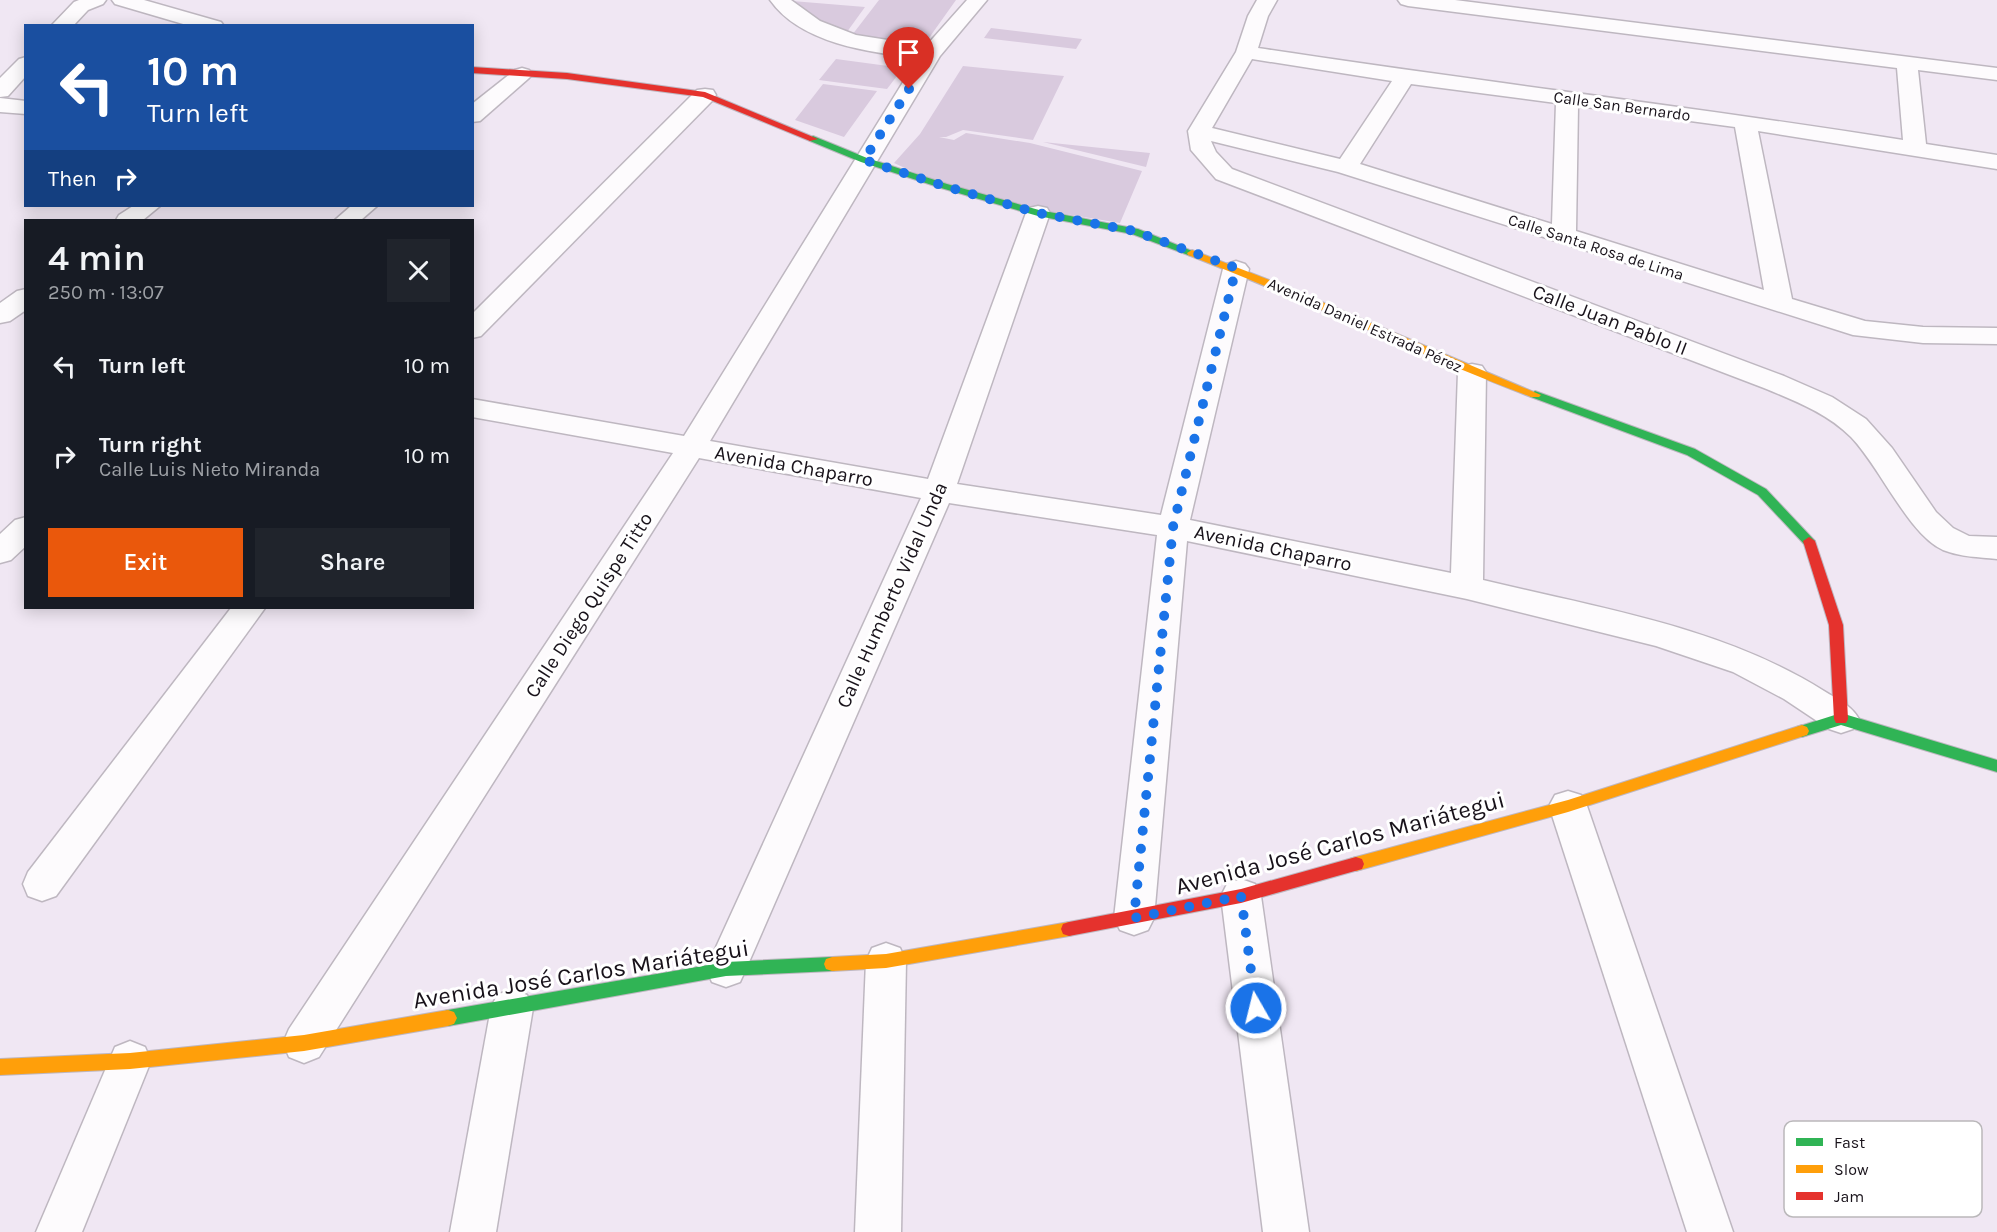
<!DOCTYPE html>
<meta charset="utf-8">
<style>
:root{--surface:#171b24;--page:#20242c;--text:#f1f3f6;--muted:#9ea1a6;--accent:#ea580c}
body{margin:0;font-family:Karla,sans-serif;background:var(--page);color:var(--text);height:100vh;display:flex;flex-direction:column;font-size:22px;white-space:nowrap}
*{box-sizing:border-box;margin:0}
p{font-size:20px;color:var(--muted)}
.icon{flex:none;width:33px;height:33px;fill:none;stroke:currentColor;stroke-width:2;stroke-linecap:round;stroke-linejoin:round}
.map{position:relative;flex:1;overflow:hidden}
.details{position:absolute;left:24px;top:219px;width:450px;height:390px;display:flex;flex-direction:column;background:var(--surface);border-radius:0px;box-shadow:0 3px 15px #0003}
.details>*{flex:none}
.top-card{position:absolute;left:24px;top:24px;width:450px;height:183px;border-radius:0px;box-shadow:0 3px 15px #0003;background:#1a4fa0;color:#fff;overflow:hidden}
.pin{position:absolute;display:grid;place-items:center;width:51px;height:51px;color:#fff;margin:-62px -26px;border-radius:50% 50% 50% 0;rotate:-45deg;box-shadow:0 0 6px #0007}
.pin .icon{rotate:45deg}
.me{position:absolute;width:66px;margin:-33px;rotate:352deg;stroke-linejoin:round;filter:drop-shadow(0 0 4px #0008)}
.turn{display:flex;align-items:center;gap:21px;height:126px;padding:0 24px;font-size:27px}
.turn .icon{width:78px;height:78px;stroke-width:2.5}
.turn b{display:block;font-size:42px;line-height:51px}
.then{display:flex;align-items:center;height:57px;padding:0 24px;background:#0003;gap:12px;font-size:22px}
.round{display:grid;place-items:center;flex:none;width:63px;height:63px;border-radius:0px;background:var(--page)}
.summary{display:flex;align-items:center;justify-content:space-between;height:102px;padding:0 24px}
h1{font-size:36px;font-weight:600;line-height:45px}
.button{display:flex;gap:12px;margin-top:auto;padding:12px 24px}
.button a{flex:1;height:69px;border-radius:0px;background:var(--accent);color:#fff;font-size:24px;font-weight:600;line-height:69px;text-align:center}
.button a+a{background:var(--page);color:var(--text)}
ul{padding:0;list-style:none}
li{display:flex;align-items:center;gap:18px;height:90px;padding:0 24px}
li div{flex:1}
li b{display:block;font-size:22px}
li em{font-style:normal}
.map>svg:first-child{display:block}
.green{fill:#d9cade}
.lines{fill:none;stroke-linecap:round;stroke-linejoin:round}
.street-casing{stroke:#beb7c0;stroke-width:3}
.fast-casing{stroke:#beb7c0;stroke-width:2}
.slow-casing{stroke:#beb7c0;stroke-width:2}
.jam-casing{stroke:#beb7c0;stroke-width:2}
.street{fill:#fdfbfd;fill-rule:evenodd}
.fast{fill:#30b455;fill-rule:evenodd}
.slow{fill:#ff9f0a;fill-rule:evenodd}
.jam{fill:#e5322d;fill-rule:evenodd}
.route{stroke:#1a73e8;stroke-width:10;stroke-dasharray:0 18}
.labels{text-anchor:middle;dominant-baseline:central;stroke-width:6;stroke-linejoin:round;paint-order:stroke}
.far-street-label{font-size:16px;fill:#18121a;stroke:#fff}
.street-label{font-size:20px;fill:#18121a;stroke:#fff}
.near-street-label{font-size:24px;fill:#18121a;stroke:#fff}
.key{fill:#fff;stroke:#bab8ba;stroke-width:1.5}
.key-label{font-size:16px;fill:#18121a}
</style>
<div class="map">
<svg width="1997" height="1232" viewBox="0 0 1997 1232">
<rect width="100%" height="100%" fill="#f0e7f3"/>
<!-- green -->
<g class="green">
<path d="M780,0L865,7L844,36Z"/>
<path d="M879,0H956L914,59L884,55L849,39Z"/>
<path d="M991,28L1082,39L1076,49L984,38Z"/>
<path d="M836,59L903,68L887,89L819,80Z"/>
<path d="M963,66L1064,76L1033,140L963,130L946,137H939L954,140L966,133L1030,143L1142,171L1120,223L970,198L894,163L920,134Z"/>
<path d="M823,84L877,91L844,137L795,120Z"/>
<path d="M1043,142L1150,153L1146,167Z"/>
</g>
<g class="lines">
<defs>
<g id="street">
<path d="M79,0H106L103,4L88,10L73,26H51L74,2Z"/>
<path d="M112,0H144L221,22L224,26H190L115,4Z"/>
<path d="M770,0H791L820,21L856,35L926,46L967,0H987L940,56L710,441L928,479L1026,213L1029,208L1038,206L1047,208L1050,213L957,484L1161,515L1223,269L1227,264L1236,261L1245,264L1249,269L1190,520L1451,573L1458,372L1462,366L1472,364L1482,366L1486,372L1483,580C1598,608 1723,627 1824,691C1837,699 1851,705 1859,719L1853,729L1841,733L1829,729L1784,699L1733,672L1656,646L1467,599L1187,541L1154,918L1148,930L1134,935L1120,930L1114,918L1157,535L949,503L746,969L740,982L726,987L712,982L706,969L921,498L699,458L319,1057L304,1063L289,1057L283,1043L289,1029L673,453L472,417V399L684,436L918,58C869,52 801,44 770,0Z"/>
<path d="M1257,0H1277L1268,16L1258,48C1473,81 1688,106 1903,140L1897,68L1408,6L1401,4L1398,0H1455L1997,68V80L1918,70L1926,144L1997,155V169L1758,131L1792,299L1865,321L1923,327L1997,328V344L1923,343L1853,335L1338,172L1211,141L1216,152L1232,169L1784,376L1832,397L1866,419L1892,448L1936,512L1953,528L1969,536L1997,537V559C1978,557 1961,557 1943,550C1909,535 1880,467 1851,437C1827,413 1795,401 1764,388L1216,179L1191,150L1188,131L1236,52L1248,16ZM1252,59L1392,81L1340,159L1212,128ZM1411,84L1556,103L1552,224L1360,164ZM1578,106L1735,127L1764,290L1576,231Z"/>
<path d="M26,57V76L8,96L0,97V78L19,59Z"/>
<path d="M522,68L529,70L533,74L529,78L480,121L472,122V104L515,70Z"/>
<path d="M705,89L713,90L716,95L713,100L481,336L472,338V314L697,90Z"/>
<path d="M0,98L26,101V114L0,112Z"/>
<path d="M133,206H160L143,220H116L119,215Z"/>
<path d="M351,206H377L361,220H335Z"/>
<path d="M26,289V310L10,321L0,323V303L17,291Z"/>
<path d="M26,517V546L11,560L0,563V534L15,520Z"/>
<path d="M231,608H265L56,896L42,901L28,896L23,884L28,872Z"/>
<path d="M1568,791L1581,795L1587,806L1733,1232H1687L1549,806L1555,795Z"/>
<path d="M1241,879L1255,884L1261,896L1309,1232H1263L1221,896L1227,884Z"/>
<path d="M886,943L900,948L906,961L901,1232H855L866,961L872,948Z"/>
<path d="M512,989L527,995L533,1008L496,1232H450L491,1008L497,995Z"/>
<path d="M130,1041L145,1047L151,1061L82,1232H36L115,1047Z"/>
</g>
<g id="fast">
<path d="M813,136L867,158L947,184L1039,210L1138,229L1197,253L1192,256L1188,255L1132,234L1038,216L941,188L861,162L810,141L808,139Z"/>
<path d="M1535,391L1695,449L1766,489L1815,541L1814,544H1804L1758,495L1687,455L1531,397L1529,395Z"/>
<path d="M1841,713L1997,760V772L1841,725L1802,737L1797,735L1795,731L1797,727Z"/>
<path d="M832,957L838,959L840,964L838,969L832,971L726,976L448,1026L442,1024L439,1018L442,1012L448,1010L726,962Z"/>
</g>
<g id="slow">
<path d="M1192,250L1282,285L1541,395L1539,397H1531C1415,353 1304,300 1188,255L1187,253Z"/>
<path d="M1802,725L1807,727L1809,731L1807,735L1568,812L1356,871L1350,869L1348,864L1350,859L1356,857L1568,800Z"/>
<path d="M1069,922L1075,924L1077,929L1075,934L1069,936L886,968L832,971L826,969L824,964L826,959L832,957L886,954Z"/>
<path d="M448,1010L454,1012L457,1018L454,1024L448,1026L304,1051L130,1069L0,1075V1059L130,1053L304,1035Z"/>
</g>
<g id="jam">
<path d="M472,67L567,73L705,92L818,139L810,141L703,97L567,79L472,73Z"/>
<path d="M1809,537L1815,541L1843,625L1848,719L1846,723H1836L1834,719L1829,625L1803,541Z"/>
<path d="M1356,857L1362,859L1364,864L1362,869L1241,903L1069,936L1063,934L1061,929L1063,924L1069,922L1241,889Z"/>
</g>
</defs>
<!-- street casing -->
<use href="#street" class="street-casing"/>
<!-- fast casing -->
<use href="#fast" class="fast-casing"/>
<!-- slow casing -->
<use href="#slow" class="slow-casing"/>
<!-- jam casing -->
<use href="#jam" class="jam-casing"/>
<!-- street -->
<use href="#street" class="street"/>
<!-- fast -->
<use href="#fast" class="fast"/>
<!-- slow -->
<use href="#slow" class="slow"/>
<!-- jam -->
<use href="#jam" class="jam"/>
</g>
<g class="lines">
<!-- route -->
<path class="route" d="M909,89L864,160L944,186L1038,213L1134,231L1236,268L1173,527L1134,918L1241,896L1256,1008"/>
</g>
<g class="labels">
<!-- far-street labels -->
<g class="far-street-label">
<text transform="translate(1622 106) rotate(8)">Calle San Bernardo</text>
<text transform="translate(1596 247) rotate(18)">Calle Santa Rosa de Lima</text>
<text transform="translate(1365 325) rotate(24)">Avenida Daniel Estrada Pérez</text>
</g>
<!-- street labels -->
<g class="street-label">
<text transform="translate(1610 320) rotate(21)">Calle Juan Pablo II</text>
<text transform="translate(794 466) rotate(10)">Avenida Chaparro</text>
<text transform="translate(1273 548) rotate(12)">Avenida Chaparro</text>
<text transform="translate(892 595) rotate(-66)">Calle Humberto Vidal Unda</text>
<text transform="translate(589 605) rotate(-57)">Calle Diego Quispe Titto</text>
</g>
<!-- near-street labels -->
<g class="near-street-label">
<text transform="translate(1340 843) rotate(-15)">Avenida José Carlos Mariátegui</text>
<text transform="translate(581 974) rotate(-9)">Avenida José Carlos Mariátegui</text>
</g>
</g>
<!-- legend -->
<rect x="1784" y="1121" width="198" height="96" rx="9" class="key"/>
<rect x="1796" y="1138" width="27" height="8" fill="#30b455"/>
<rect x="1796" y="1165" width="27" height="8" fill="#ff9f0a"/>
<rect x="1796" y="1192" width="27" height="8" fill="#e5322d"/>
<g class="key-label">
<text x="1834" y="1148">Fast</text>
<text x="1834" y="1175">Slow</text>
<text x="1834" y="1202">Jam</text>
</g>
</svg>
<div class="pin" style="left:909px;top:89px;background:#d93025"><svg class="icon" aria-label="arrive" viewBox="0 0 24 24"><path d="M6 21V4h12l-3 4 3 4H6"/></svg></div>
<svg class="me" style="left:1256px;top:1008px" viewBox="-20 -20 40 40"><circle r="17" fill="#1a73e8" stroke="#fff" stroke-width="3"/><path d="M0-11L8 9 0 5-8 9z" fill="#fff"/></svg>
<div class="top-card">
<div class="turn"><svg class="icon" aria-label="left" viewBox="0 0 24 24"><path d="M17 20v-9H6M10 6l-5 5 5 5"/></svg><div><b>10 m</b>Turn left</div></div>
<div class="then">Then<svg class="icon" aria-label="right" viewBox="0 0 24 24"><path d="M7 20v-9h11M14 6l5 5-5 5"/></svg></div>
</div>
<section class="details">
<div class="summary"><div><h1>4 min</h1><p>250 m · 13:07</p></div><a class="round"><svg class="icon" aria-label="close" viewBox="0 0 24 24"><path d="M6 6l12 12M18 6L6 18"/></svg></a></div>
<ul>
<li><svg class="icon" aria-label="left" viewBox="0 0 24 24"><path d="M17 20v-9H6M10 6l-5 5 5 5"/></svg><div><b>Turn left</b></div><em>10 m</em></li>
<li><svg class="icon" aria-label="right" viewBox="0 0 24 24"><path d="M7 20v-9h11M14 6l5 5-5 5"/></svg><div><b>Turn right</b><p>Calle Luis Nieto Miranda</p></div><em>10 m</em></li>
</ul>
<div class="button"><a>Exit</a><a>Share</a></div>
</section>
</div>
